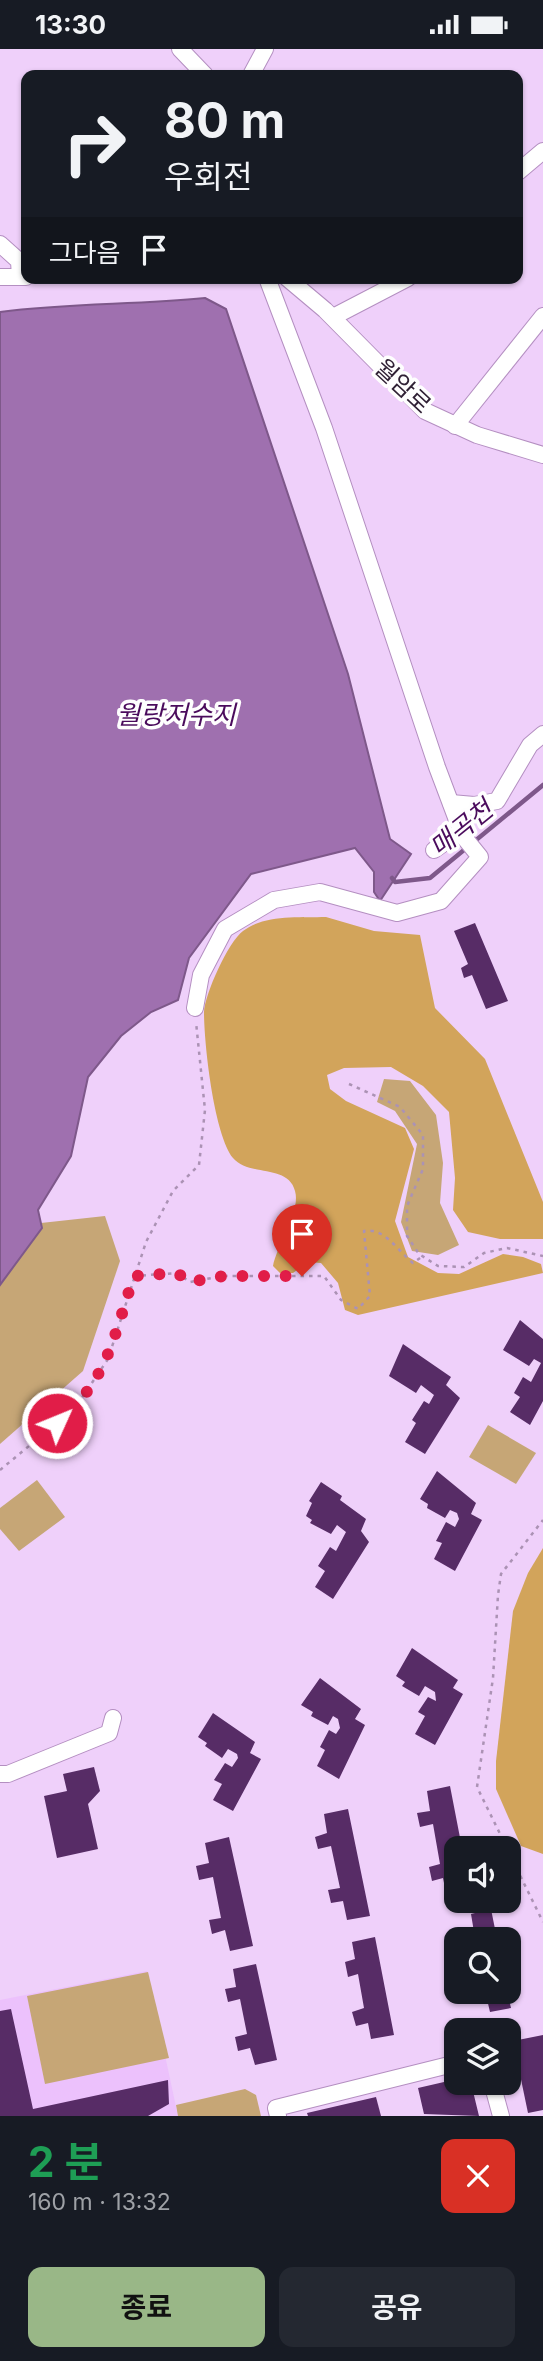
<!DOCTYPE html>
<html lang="ko">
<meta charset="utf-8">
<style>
:root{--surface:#171b24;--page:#242831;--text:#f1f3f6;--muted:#9ea1a6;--accent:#99b787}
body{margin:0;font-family:Inter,"Noto Sans KR",sans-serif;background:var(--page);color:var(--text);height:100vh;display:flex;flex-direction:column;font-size:26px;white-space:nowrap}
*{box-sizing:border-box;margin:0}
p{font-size:23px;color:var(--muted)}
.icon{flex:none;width:38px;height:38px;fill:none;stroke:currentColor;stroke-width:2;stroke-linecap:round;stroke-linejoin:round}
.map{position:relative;height:2067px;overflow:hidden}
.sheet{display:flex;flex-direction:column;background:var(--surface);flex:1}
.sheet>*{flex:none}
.top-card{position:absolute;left:21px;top:21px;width:502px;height:214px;border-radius:14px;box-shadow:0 2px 5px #0004;background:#171b24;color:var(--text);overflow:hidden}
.controls{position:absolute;left:444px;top:1787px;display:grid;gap:14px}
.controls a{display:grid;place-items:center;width:77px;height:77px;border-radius:14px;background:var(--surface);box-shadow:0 2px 5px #0004;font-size:35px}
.pin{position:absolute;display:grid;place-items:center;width:60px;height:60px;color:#fff;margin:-72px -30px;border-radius:50% 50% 50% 0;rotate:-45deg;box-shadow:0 0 7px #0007}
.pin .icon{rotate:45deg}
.me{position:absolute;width:77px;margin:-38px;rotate:46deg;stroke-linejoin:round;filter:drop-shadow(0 0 5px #0008)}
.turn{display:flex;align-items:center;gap:24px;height:147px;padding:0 28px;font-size:32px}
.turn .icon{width:91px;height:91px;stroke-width:2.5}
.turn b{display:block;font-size:49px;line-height:60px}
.then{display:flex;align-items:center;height:66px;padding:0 28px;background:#0003;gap:14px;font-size:26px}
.round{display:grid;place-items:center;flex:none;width:74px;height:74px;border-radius:14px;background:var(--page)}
.summary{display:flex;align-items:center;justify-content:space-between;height:119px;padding:0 28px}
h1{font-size:42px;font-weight:700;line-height:52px;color:#1e9e55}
.button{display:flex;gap:14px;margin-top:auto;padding:14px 28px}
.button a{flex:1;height:80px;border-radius:14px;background:var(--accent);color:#111;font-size:28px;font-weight:700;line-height:80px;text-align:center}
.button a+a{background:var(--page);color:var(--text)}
.status{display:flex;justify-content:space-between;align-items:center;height:49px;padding:0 35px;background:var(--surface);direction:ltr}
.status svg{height:19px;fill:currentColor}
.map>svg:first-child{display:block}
.built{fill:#ecc1fc}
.green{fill:#c6a676}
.forest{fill:#d2a45b}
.water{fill:#9f70af;stroke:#7e588a;stroke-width:2}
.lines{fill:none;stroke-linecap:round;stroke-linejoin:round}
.stream{stroke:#7e588a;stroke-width:4.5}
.building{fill:#572c66}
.minor-casing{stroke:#b48fc1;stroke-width:18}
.path{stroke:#ab92b4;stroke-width:2.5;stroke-dasharray:3.5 5;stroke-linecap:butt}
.minor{stroke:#fff;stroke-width:16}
.route{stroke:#e11d48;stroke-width:12;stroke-dasharray:0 21.6}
.labels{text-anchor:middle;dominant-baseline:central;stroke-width:7;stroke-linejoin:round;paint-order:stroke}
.street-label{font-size:24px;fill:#302135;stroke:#fefefe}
.water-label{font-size:26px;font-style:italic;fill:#4a0b5c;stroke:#fefefe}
</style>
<div class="status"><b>13:30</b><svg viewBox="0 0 49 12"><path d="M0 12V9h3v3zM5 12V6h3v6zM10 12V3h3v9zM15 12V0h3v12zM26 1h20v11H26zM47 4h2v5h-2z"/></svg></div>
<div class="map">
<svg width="543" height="2067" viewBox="0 0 543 2067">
<rect width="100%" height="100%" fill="#efd0fa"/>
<!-- built -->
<path class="built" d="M147,1922L178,2067H0V1951Z"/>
<!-- green -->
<g class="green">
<path d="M384,1030L410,1032L436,1066L443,1114L440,1154L459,1196L438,1206L412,1202L401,1173L417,1095L395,1062L377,1053Z"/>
<path d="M105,1167L120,1212L83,1322L0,1395V1234L41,1174Z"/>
<path d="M488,1376L536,1404L516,1435L469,1408Z"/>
<path d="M37,1431L65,1468L19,1502L0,1480V1459Z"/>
<path d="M148,1923L169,2009L45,2035L27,1947Z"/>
<path d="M245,2040L256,2046L261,2067H178L176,2056Z"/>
</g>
<!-- forest -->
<g class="forest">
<path d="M326,868L374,882L420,886L435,959L485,1010L543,1153V1190H500L468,1183L453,1161L455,1129L449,1063L423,1037L391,1018L344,1019L327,1026L330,1040L346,1052L405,1079L414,1100L395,1172L408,1208L438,1224L459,1225L503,1205L523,1208L541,1215L543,1224L358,1266L345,1261L338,1234L321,1214L308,1213L293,1224H280L273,1217C277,1196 301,1162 295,1142C288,1115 249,1128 233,1109C214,1085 204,995 204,963C205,945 228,893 243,882C265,865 299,869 326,868Z"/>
<path d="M543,1499V1805L521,1797L496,1740V1712L513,1562L528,1524Z"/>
</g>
<!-- water -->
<path class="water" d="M205,249L226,260L348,625L390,790L411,805L380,852L374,843V823L355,799L251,825L189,909L178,951L151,963L121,987L88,1028L71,1107L38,1161L42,1179L0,1236V263C69,254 135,256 205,249Z"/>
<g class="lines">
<!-- stream -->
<path class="stream" d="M392,829L395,833L430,829L543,736"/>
</g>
<!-- building -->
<g class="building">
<path d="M475,874L508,952L486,960L472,926L464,929L461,919L468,915L454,882Z"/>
<path d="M520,1271L543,1290V1352L530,1376L510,1363L520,1348L514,1344L523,1328L531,1333L541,1314L534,1310L529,1317L503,1301Z"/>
<path d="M403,1295L451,1328L446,1336L460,1349L425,1405L405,1393L416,1374L412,1371L424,1352L429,1355L434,1346L421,1336L416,1344L389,1327Z"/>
<path d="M437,1422L476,1454L471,1465L482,1471L455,1522L434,1510L442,1494L436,1492L446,1473L455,1478L459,1470L457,1464L450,1461L445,1469L427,1459L428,1455L420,1450Z"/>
<path d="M321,1433L342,1447L340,1451L366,1470L361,1482L369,1493L333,1550L315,1538L325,1522L318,1517L330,1498L336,1502L346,1483L337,1476L331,1485L310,1474L312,1471L306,1467L312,1454L309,1452Z"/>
<path d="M412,1599L458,1631L453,1639L463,1645L435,1696L415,1685L425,1667L418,1663L428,1648L436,1652L435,1643L425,1637L419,1647L402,1637L405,1633L396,1627Z"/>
<path d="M320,1629L361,1660L355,1670L365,1676L339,1730L317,1717L325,1701L320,1698L329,1681L336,1685L340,1679L338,1670L333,1667L328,1676L311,1667L313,1663L301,1656Z"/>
<path d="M213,1664L255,1693L250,1704L261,1710L233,1762L213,1751L222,1735L214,1731L225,1714L232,1718L238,1709L237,1705L228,1700L222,1709L205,1697L207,1694L198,1688Z"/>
<path d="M94,1718L100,1742L88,1755L98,1800L57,1809L44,1747L67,1742L63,1725Z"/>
<path d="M450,1737L462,1799H457V1847L447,1849L443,1829L432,1832L429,1818L440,1815L433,1775L420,1778L417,1764L430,1762L427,1742Z"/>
<path d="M348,1760L370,1867L347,1871L343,1852L331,1854L328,1841L340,1839L331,1797L318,1800L315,1788L327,1784L324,1765Z"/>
<path d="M229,1788L253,1897L230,1902L225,1881L212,1885L209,1871L221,1869L213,1828L199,1831L196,1817L209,1814L205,1794Z"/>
<path d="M491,1860L497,1890H464L463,1885L474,1883L471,1865Z"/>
<path d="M375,1888L394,1986L371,1990L368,1974L356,1977L352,1963L364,1959L358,1925L348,1928L345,1913L355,1910L352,1893Z"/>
<path d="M256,1915L277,2011L255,2016L250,1999L238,2002L235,1988L247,1985L240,1950L228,1953L225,1940L236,1938L233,1920Z"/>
<path d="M473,1942H507L511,1959L490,1963L486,1946L475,1948Z"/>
<path d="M11,1960L33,2060L168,2031L169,2055L148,2067H0V1962Z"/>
<path d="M543,1986V2061L528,2064L513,1992Z"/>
<path d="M457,2030V2034H471L479,2067L424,2065L418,2039Z"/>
<path d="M376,2048L381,2067H308L307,2064Z"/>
</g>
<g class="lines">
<defs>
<g id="minor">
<path d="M180,0L205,26"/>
<path d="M251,26L265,0"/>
<path d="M518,123L543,102"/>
<path d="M0,195L19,212L20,228"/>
<path d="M0,228H26"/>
<path d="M287,229L325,261L425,362L477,386L543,406"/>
<path d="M333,268L408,229"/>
<path d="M455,377L543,267"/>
<path d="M451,754L474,756L497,752L530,696L543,685"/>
<path d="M434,801L461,782"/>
<path d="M195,959L201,926L225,880L274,851L320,843L397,864L441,852L480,808L463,787L437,718L324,379L267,229"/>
<path d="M0,1725H8L109,1684L113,1669"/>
<path d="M492,2034L501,2067"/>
<path d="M278,2067L276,2059L457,2014"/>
</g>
</defs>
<!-- minor casing -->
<use href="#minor" class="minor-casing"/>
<!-- path -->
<g class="path">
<path d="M349,1035L400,1058L423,1086V1120L407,1157V1187L419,1205L438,1217L464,1218L484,1204L507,1199L543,1207"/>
<path d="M134,1227L177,1224L190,1233L223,1227H324L341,1251L358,1260L370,1247L364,1182C384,1178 398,1202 413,1214L423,1207"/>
<path d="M0,1421L75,1359L108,1310L146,1193L173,1142L199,1116L205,1061L196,973"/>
<path d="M507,1799L477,1738L493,1629L498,1546L501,1525L543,1471"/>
<path d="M509,1804L543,1873"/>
</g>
<!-- minor -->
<use href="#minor" class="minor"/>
</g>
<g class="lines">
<!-- route -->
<path class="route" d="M57,1374C108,1332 114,1286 134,1227L177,1224L190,1233L223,1227H302"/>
</g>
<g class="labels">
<!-- street labels -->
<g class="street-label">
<text transform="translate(403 337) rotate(43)">월암로</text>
</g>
<!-- water labels -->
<g class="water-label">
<text x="176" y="665">월랑저수지</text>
<text transform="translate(461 779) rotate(-39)">매곡천</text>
</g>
</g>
</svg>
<div class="controls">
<a><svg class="icon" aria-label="sound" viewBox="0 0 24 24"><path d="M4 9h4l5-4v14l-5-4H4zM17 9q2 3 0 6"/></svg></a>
<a><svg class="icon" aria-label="search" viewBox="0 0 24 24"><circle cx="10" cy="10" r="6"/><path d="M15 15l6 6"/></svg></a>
<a><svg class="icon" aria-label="layers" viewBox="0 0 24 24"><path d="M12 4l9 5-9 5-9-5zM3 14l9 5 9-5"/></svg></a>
</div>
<div class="pin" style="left:302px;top:1227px;background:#d93025"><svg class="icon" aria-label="arrive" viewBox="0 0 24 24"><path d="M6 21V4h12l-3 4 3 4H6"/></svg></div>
<svg class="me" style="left:57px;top:1374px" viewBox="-20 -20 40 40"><circle r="17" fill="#e11d48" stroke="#fff" stroke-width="3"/><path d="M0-11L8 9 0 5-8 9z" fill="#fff"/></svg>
<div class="top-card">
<div class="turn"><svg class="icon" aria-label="right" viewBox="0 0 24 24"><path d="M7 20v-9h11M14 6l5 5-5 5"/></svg><div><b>80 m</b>우회전</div></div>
<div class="then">그다음<svg class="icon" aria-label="arrive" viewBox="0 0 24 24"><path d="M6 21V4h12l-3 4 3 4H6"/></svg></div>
</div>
</div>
<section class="sheet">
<div class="summary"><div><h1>2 분</h1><p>160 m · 13:32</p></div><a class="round" style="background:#d93025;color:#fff"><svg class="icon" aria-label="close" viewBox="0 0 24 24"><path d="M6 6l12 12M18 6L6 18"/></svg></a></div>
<div class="button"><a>종료</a><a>공유</a></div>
</section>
